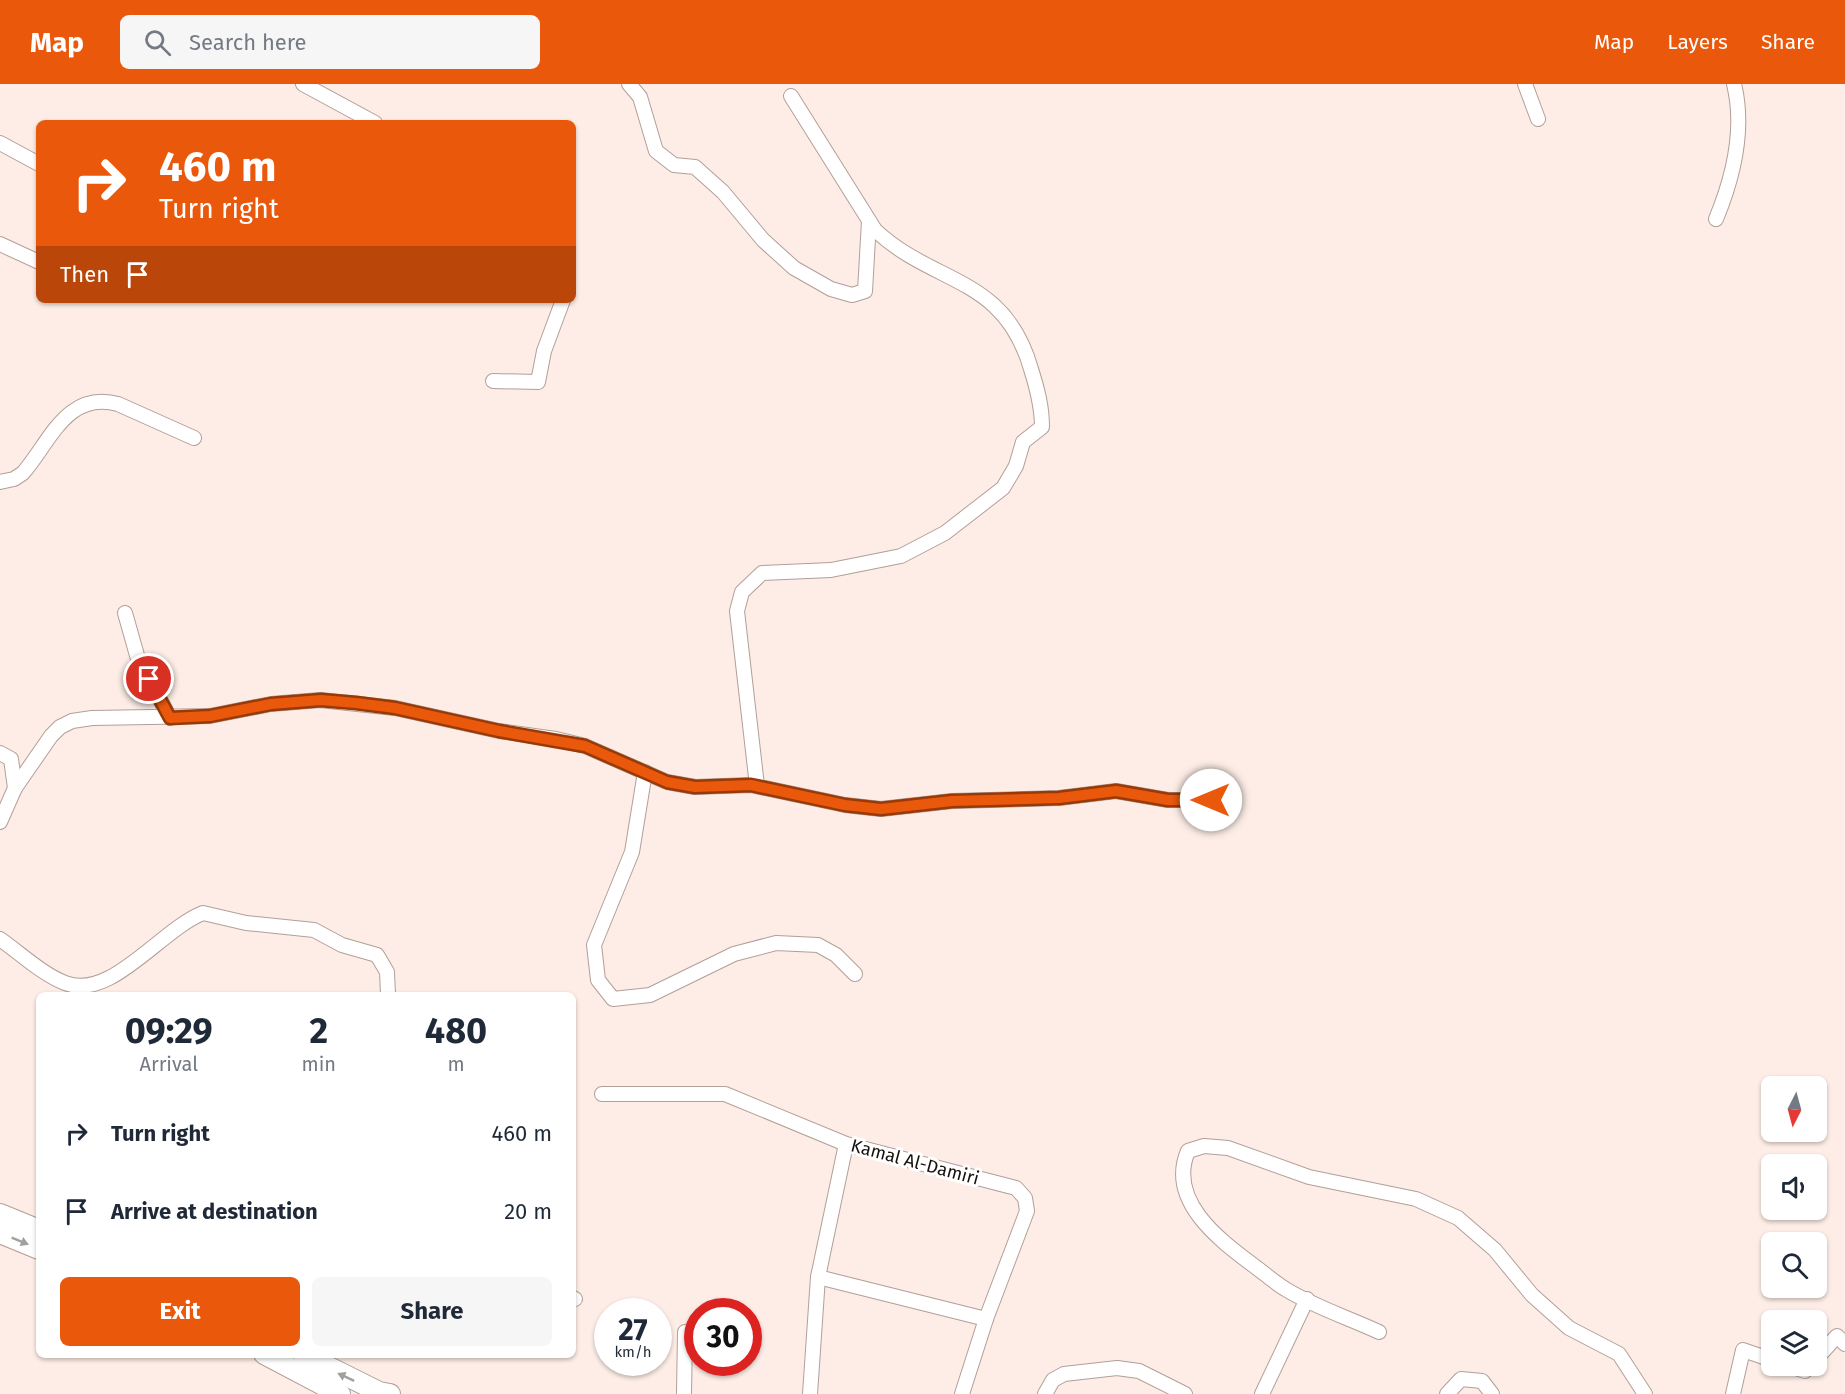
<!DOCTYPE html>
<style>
:root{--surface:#fff;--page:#f6f6f7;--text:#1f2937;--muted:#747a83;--accent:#ea580c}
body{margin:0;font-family:"Fira Sans",sans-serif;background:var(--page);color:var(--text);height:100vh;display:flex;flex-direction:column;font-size:22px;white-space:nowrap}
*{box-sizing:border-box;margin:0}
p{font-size:20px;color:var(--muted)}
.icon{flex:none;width:33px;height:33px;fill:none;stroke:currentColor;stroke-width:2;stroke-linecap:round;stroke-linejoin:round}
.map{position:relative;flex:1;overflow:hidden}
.drawer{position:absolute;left:36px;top:908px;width:540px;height:366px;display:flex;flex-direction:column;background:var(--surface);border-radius:9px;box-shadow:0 2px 4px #0004}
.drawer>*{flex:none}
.top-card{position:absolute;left:36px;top:36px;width:540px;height:183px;border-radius:9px;box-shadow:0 2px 4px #0004;background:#ea580c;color:#fff;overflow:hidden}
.needle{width:39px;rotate:186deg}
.tools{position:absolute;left:1761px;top:992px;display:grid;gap:12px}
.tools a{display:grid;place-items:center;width:66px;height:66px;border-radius:9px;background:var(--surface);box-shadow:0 2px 4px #0004;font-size:30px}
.speed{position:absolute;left:594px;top:1214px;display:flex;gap:12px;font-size:30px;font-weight:700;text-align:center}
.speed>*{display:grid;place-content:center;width:78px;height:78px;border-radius:50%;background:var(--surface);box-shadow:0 2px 4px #0004;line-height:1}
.speed small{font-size:15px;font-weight:400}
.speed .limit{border:9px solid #d22;background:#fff;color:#111}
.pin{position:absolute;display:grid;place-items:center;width:51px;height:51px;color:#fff;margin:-26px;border:3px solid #fff;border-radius:50%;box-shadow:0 2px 6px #0007}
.me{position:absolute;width:66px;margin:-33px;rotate:270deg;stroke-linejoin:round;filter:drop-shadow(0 0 4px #0008)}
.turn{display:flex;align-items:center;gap:21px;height:126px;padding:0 24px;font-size:27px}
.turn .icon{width:78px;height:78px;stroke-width:2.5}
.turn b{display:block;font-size:42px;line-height:51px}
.then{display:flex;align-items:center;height:57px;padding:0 24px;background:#0003;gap:12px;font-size:22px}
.eta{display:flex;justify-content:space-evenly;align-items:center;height:102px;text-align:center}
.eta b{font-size:36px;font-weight:700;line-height:42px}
.action{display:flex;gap:12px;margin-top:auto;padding:12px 24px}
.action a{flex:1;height:69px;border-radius:9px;background:var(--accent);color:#fff;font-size:24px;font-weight:700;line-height:69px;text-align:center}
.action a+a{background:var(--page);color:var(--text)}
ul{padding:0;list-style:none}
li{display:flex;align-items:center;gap:18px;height:78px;padding:0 24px}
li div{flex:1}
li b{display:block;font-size:22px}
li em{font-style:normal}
header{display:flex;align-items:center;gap:36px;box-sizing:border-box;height:84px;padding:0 30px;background:var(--accent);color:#fff}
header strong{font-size:28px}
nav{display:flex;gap:33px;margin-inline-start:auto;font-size:21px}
.search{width:420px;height:54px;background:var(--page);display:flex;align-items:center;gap:15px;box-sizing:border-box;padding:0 21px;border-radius:9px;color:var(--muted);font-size:22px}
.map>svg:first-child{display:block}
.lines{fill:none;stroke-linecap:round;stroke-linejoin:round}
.street-casing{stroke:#b29f98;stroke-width:16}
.secondary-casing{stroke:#b29f98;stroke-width:22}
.street{stroke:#fff;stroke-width:14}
.secondary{stroke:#fff;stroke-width:20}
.oneway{fill:#a2a09f}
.route-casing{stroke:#983908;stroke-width:15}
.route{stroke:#ea580c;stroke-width:10}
.labels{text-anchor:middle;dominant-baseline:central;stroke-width:6;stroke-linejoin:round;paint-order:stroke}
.street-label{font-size:18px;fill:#17110e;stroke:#fff}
</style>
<header>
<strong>Map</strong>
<div class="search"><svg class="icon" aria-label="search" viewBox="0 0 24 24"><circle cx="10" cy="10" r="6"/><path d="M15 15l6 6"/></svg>Search here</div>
<nav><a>Map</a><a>Layers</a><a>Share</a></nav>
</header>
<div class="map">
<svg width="1845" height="1310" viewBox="0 0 1845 1310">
<rect width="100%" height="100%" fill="#fdede6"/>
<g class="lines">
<defs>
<g id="street">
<path d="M303,0L375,39"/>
<path d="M629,0L640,13L656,67L674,81L695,83L723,108L763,156L794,184L831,205L852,211L865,207L869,137"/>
<path d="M1525,0L1538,35"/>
<path d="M0,59L39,80"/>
<path d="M1716,135C1733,94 1745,45 1734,0"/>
<path d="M0,160L39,178"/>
<path d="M493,297L538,298L544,267L563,216"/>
<path d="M0,398L14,395L23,389C50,358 67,306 118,320L194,354"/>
<path d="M125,529L138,575L170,634"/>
<path d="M0,669L11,675L15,704"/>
<path d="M645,688L632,768L594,861L598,896L613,915L650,911L734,870L776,859L818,861L836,871L855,890"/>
<path d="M757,702L737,527L742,508L762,489L831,486L901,472L945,449L1003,404L1016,382L1023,358L1042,343C1042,322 1037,304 1031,285C1004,191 935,202 875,146L791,12"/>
<path d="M0,738L15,704L51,652L60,643L72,637L92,634L210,632L271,620L320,616L395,624L499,647L556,655L585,662L667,698L695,703L751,701L845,721L881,725L952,717L1059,714L1116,707L1168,716H1233"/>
<path d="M0,855C20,869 42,890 65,899C111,917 160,846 203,829L246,839L314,846L342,861L377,871L387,888L388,910"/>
<path d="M602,1010H725L846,1060L1016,1104L1025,1114L1027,1127L986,1235L962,1310"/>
<path d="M818,1193L986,1235"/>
<path d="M573,1214L575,1215"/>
<path d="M1379,1248C1349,1234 1315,1223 1287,1206C1275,1199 1264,1189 1253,1181C1218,1155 1167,1116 1188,1067L1204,1062L1228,1064L1309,1093L1416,1115L1458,1134L1495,1166L1532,1211L1569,1244L1619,1270L1645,1310"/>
<path d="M1816,1275L1837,1252L1845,1260"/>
<path d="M1787,1281L1805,1287L1811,1281"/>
<path d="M684,1310L685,1248"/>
<path d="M810,1310L818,1193L846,1060"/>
<path d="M1045,1310L1053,1296L1064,1290L1117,1284L1139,1287L1185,1310"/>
<path d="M1262,1310L1307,1215"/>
<path d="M1447,1310L1461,1295L1482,1297L1492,1310"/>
<path d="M1733,1310L1743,1266L1772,1276"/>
</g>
<g id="secondary">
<path d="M0,1130L39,1146"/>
<path d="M0,1149L39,1165"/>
<path d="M264,1270L340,1310"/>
<path d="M303,1270L379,1308L390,1310"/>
</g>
</defs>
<!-- street casing -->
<use href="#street" class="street-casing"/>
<!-- secondary casing -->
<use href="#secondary" class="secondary-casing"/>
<!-- street -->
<use href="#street" class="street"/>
<!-- secondary -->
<use href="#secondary" class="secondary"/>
</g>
<!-- one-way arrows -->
<defs><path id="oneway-solid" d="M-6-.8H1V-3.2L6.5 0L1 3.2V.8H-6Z" transform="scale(1.5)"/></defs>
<g class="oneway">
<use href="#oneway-solid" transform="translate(20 1157) rotate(22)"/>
<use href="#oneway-solid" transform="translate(346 1293) rotate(-155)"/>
</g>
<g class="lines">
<defs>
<path id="route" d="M149,595L170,634L210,632L271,620L321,616L356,619L395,624L499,647L585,662L667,698L695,703L751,701L845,721L881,725L952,717L1059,714L1116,707L1168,716H1211"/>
</defs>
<!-- route casing -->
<use href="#route" class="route-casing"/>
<!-- route -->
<use href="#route" class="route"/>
</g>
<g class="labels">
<!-- street labels -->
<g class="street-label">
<text transform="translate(915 1078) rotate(15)">Kamal Al-Damiri</text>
</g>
</g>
</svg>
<div class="tools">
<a><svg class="needle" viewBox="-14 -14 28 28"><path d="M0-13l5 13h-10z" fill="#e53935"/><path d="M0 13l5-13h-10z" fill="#747a83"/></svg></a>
<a><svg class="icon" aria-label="sound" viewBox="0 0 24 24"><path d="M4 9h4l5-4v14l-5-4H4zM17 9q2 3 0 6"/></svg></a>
<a><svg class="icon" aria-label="search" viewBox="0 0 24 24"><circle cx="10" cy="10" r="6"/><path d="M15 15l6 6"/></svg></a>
<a><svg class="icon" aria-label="layers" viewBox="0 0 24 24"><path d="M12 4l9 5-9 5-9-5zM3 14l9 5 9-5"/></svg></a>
</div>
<div class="speed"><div>27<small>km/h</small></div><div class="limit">30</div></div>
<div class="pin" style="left:149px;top:595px;background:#d93025"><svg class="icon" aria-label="arrive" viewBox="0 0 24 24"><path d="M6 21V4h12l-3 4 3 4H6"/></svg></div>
<svg class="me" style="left:1211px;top:716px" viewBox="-20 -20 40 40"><circle r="19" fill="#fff"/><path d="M0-13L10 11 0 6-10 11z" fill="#ea580c"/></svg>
<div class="top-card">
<div class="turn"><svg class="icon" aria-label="right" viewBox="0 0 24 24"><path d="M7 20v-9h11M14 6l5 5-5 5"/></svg><div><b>460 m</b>Turn right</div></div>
<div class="then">Then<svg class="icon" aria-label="arrive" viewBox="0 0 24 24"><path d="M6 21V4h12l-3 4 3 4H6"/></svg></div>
</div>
<section class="drawer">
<div class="eta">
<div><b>09:29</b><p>Arrival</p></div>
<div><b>2</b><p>min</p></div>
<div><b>480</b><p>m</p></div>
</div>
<ul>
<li><svg class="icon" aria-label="right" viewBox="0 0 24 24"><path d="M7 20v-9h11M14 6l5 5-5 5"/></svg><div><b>Turn right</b></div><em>460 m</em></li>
<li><svg class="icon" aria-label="arrive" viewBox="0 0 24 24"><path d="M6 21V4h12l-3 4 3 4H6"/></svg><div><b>Arrive at destination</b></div><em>20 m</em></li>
</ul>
<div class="action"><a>Exit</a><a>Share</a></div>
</section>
</div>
